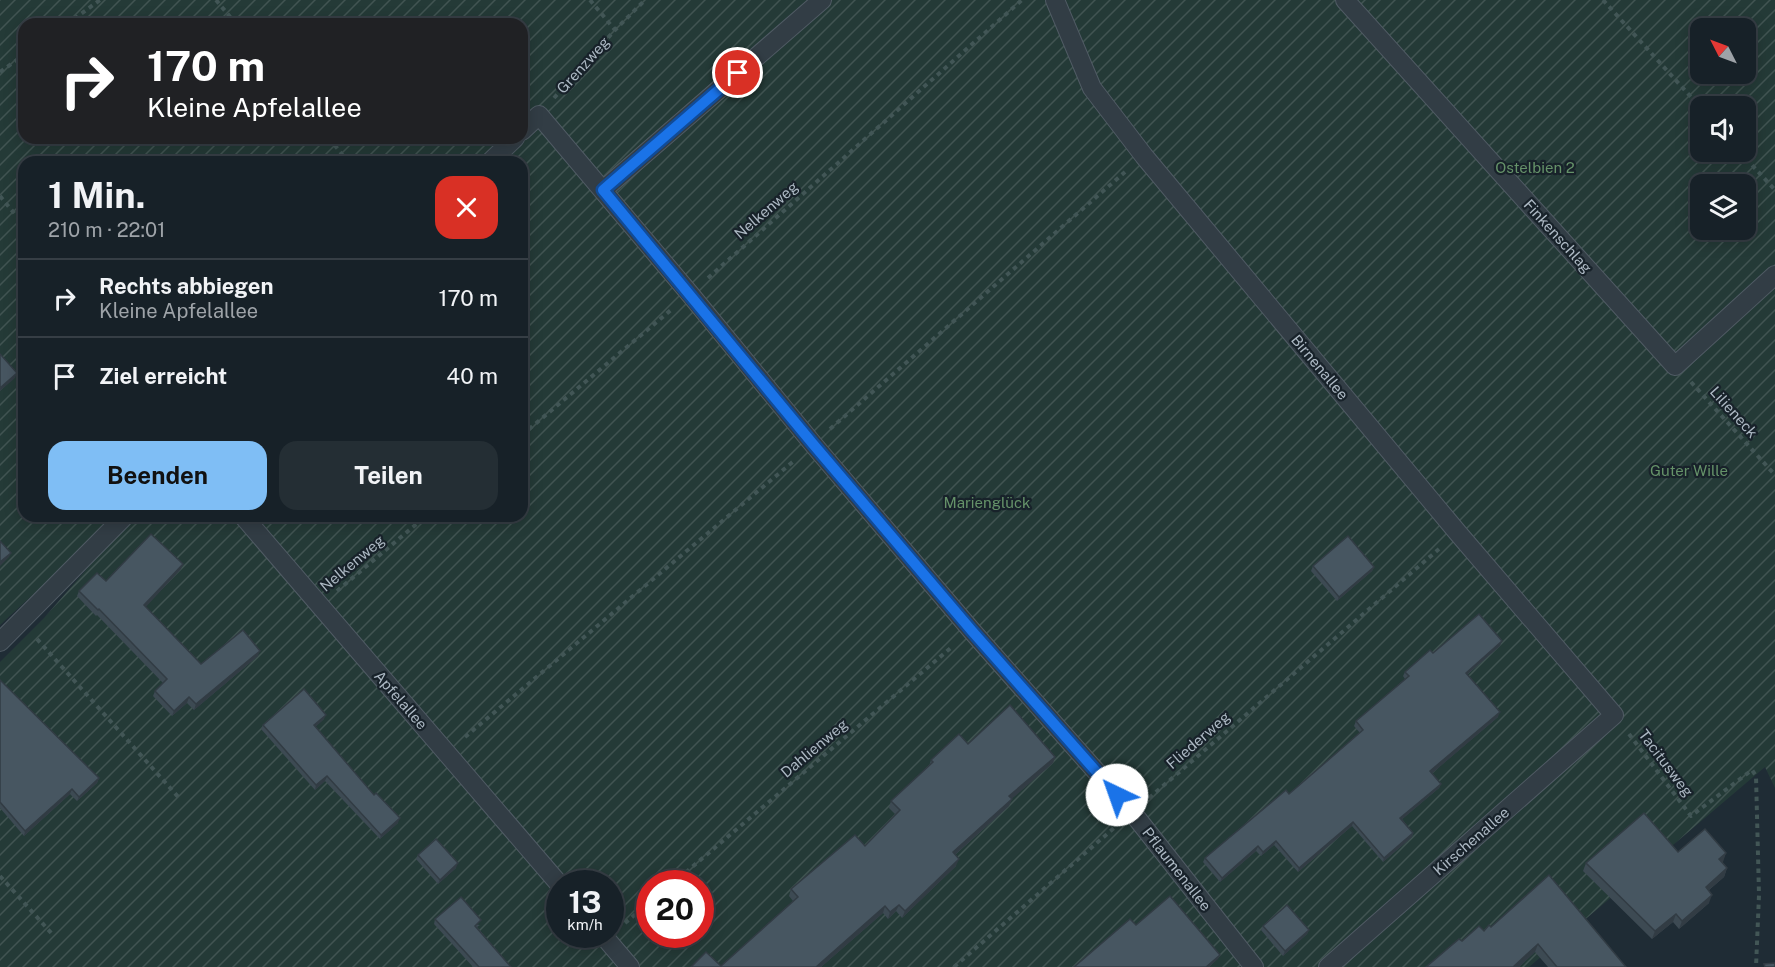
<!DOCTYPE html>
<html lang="de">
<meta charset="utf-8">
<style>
:root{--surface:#172128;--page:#242e34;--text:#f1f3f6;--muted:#9ea3a8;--line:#363e45;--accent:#7fbef5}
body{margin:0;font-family:"Public Sans",sans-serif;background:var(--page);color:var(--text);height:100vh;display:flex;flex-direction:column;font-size:22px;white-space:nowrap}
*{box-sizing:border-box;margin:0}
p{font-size:20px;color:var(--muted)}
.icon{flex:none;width:33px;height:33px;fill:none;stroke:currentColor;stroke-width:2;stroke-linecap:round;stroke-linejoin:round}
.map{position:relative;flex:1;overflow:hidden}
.side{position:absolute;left:18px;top:156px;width:510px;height:366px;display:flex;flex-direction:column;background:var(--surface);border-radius:18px;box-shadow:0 3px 15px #0003,0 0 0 2px var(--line)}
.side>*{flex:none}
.top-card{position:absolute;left:18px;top:18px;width:510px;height:126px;border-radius:18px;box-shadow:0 3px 15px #0003,0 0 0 2px var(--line);background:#202124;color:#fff;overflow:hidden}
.needle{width:39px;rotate:312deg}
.tools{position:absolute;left:1690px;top:18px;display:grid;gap:12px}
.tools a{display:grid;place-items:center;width:66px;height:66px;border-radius:12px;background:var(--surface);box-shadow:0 3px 15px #0003,0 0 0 2px var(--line);font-size:30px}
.speed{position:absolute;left:546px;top:870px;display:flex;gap:12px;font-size:30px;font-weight:700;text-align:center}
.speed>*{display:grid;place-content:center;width:78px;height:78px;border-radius:50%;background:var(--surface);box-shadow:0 3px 15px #0003,0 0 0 2px var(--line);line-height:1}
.speed small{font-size:15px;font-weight:400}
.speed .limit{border:9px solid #d22;background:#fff;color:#111}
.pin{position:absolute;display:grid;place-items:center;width:51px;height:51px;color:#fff;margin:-26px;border:3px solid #fff;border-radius:50%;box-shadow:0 2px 6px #0007}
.me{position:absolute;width:66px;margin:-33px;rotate:318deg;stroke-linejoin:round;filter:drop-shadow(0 0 4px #0008)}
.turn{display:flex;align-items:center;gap:21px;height:126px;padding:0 30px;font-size:27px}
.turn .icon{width:78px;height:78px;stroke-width:2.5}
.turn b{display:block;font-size:42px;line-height:51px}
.round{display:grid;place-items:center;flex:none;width:63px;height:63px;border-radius:18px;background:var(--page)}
.overview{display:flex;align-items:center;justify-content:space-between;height:102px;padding:0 30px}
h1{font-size:36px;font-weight:700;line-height:45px}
.cta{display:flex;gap:12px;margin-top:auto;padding:12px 30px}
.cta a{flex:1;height:69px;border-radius:18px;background:var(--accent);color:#111;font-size:24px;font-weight:700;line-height:69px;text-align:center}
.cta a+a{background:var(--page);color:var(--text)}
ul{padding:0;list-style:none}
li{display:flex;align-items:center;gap:18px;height:78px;padding:0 30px;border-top:2px solid var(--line)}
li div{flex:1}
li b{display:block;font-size:22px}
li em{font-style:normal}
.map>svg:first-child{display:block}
.garden{fill:url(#garden-furrows);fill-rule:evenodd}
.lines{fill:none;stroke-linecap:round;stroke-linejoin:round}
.lane-casing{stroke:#505b64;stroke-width:20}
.path{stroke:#425656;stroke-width:4;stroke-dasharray:4.5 4.5;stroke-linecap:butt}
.lane{stroke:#323d45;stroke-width:18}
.wall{fill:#3d4a53}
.shaded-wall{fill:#323c44}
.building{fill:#475661;stroke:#323c44;stroke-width:1.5}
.route-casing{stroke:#114b97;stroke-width:15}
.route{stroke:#1a73e8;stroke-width:10}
.labels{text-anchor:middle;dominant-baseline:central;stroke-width:4.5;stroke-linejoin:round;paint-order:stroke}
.street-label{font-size:15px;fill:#acb8c3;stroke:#18222a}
.park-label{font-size:15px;fill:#659269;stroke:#18222a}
</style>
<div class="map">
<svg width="1775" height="967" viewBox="0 0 1775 967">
<defs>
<pattern id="garden-furrows" width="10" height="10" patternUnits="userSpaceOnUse" patternTransform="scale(1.5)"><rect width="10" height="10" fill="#243a37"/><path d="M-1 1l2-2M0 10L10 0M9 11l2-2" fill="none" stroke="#415452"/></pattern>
</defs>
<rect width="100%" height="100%" fill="#1f2c35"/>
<!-- garden -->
<path class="garden" d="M0,0H1775V788L1765,767L1529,967H0V662L44,618L133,516H522V162H24V516H118L0,625ZM24,24H522V138H24ZM1701,28H1746V74H1701ZM1701,106H1746V152H1701ZM1701,184H1746V230H1701ZM560,884H610V934H560ZM650,884H700V934H650Z"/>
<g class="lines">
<defs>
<g id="lane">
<path d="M1055,0L1092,88L1144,156L1458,533L1614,715L1328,967"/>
<path d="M1345,0L1675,366L1775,275"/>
<path d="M522,131L539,115L690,294L813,444L972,631L1132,812L1254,967"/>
<path d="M490,162L515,138"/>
<path d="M603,190L822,0"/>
<path d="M243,516L560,885"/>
<path d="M0,642L125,516"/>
<path d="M602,934L630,967"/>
</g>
</defs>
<!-- lane casing -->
<use href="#lane" class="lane-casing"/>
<!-- path -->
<g class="path">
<path d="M216,0L236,24"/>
<path d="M590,0L615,30"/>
<path d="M1603,0L1701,108"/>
<path d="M67,24L100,0"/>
<path d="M0,72L24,55"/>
<path d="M554,98L615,30L645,0"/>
<path d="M329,138L348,162"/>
<path d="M1740,152L1775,190"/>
<path d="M0,196L24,225"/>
<path d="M708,278L1022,0"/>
<path d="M1691,382L1775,475"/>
<path d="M830,429L1125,172"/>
<path d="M522,435L671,310"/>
<path d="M337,591L426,516"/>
<path d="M37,639L180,799"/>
<path d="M1629,734L1691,816L1752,770L1756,776L1759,895L1756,967"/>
<path d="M465,737L795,460"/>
<path d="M1149,798L1439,549"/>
<path d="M0,876L53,935"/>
<path d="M672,884L953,646"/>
<path d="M625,923L650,902"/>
<path d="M954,967L1114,828"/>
</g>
<!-- lane -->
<use href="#lane" class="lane"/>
</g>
<!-- wall -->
<g class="wall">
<path d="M183,564L181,569L145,607L201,664L258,656L194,710L187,703L172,716L153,696L155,691L163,683L97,615L96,616L77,596L79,591L106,581Z"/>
<path d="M1313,566L1374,567L1372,571L1337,601L1311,571Z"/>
<path d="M1500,646L1467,675L1498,717L1432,773L1441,784L1439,788L1402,819L1413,833L1412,837L1383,862L1352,826L1298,872L1274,845L1261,856L1256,851L1220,882L1203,862L1205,858L1289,794L1360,733L1354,726L1356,721L1405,679L1403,676L1405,672L1433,653Z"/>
<path d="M0,680L99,778L97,783L77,801L70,794L24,836L0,808Z"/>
<path d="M324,719L315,727L398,823L380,839L325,781L315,790L261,729L263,725Z"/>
<path d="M968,744L1055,757L1053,763L1011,799L1009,806L955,855L956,866L902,918L896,911L888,919L883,913L821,967H691L721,966L793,901L789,896L791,889L865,846L896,815L889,808L891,801L929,766L931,760Z"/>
<path d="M1678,852L1726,853L1722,862L1727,868L1724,877L1709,890V903L1679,929L1673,922L1652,939L1583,871L1586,863Z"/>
<path d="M418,855L456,868L438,884L416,859Z"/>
<path d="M435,919L480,925L477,927L511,967H473L434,924Z"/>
<path d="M1263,926L1309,930L1307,934L1283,956L1261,930Z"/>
<path d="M1491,927L1626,967H1548L1535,952L1519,967H1426L1462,941Z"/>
</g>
<!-- shaded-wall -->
<g class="shaded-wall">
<path d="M17,373L15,378L0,391V388Z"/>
<path d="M11,553L9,557L0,566V562Z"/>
<path d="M183,564L181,569L142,611L144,605Z"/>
<path d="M1374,567L1372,571L1337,601L1339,597Z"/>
<path d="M1502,641L1500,646L1464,677L1466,673Z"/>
<path d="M260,651L258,656L194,710L196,704Z"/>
<path d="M189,697L187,703L172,716L174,711Z"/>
<path d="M1500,712L1498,717L1429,776L1430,771Z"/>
<path d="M326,715L324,719L312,730L314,725Z"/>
<path d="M1055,757L1053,763L1007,803L1009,796Z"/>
<path d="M327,776L325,781L315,790L316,785Z"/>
<path d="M99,778L97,783L77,801L79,797Z"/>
<path d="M1441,784L1439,788L1399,822L1400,818Z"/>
<path d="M72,789L70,794L24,836L25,831Z"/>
<path d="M1012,799L1009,806L950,859L953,852Z"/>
<path d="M400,818L398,823L380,839L381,835Z"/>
<path d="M1353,822L1352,826L1298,872L1299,868Z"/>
<path d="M1413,833L1412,837L1383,862L1384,858Z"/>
<path d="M1276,841L1274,845L1261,856L1263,852Z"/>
<path d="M1258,846L1256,851L1220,882L1222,878Z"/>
<path d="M1726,853L1723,862L1716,868L1719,859Z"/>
<path d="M959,859L956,866L902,918L905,911Z"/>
<path d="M458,863L456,868L438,884L440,880Z"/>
<path d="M1727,868L1724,877L1703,895L1706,887Z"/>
<path d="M1712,895L1709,903L1679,929L1682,921Z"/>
<path d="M899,905L896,911L888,919L890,912Z"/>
<path d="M885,906L883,913L821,967H816Z"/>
<path d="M1676,914L1673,922L1652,939L1655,931Z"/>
<path d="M1309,930L1307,934L1283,956L1285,951Z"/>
<path d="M1538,944L1535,952L1519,967H1513Z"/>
<path d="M1220,955L1218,959L1209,967H1206Z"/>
</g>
<!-- building -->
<g class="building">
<path d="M0,354L17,373L0,388Z"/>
<path d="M151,534L183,564L144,605L201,664L243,630L260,651L196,704L189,697L174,711L155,691L167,679L99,609L98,610L79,591L97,573L106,581Z"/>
<path d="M1348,536L1374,567L1339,597L1313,566Z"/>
<path d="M0,541L11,553L0,562Z"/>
<path d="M1479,614L1502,641L1466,673L1500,712L1430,771L1441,784L1400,818L1413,833L1384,858L1353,822L1299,868L1276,841L1263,852L1258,846L1222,878L1205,858L1286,790L1289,794L1363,730L1356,721L1409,676L1405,672L1430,650L1433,653Z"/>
<path d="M0,680L99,778L79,797L72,789L25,831L0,802Z"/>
<path d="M304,689L326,715L314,725L374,795L376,793L400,818L381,835L327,776L316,785L263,725Z"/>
<path d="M1010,705L1055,757L1009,796L1012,799L953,852L959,859L905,911L899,905L890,912L885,906L816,967H691L706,952L721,966L798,897L791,889L855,835L865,846L900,810L891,801L933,762L931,760L959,734L968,744Z"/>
<path d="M1644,813L1678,852L1705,829L1726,853L1719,859L1727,868L1706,887L1712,895L1682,921L1676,914L1655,931L1586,863Z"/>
<path d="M436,839L458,863L440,880L418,855Z"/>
<path d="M1549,875L1626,967H1557L1538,944L1513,967H1426L1459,939L1462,941L1479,926L1484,931L1489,925L1491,927Z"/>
<path d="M1170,896L1220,955L1206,967H1074L1130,919L1136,925Z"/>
<path d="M461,897L481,920L475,926L511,967H479L435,919Z"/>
<path d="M1287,905L1309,930L1285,951L1263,926Z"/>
<path d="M1775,963V967H1765L1764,964Z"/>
</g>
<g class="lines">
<defs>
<path id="route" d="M738,73L603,190L813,444L972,631L1117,795"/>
</defs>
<!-- route casing -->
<use href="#route" class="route-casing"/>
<!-- route -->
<use href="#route" class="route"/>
</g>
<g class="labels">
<!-- street labels -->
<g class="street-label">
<text transform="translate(583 65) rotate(-48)">Grenzweg</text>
<text transform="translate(766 210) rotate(-41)">Nelkenweg</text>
<text transform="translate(1558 236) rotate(48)">Finkenschlag</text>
<text transform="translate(1320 367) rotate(50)">Birnenallee</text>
<text transform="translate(1734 412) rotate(48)">Lilieneck</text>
<text transform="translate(352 563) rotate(-40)">Nelkenweg</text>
<text transform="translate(401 700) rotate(49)">Apfelallee</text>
<text transform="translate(1198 740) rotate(-41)">Fliederweg</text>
<text transform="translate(814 748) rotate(-40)">Dahlienweg</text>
<text transform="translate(1666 763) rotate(53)">Tacitusweg</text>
<text transform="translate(1471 841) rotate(-41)">Kirschenallee</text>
<text transform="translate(1177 869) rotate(52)">Pflaumenallee</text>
</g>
<!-- park labels -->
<g class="park-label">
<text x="1535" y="167">Ostelbien 2</text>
<text x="1689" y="470">Guter Wille</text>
<text x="987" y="502">Marienglück</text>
</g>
</g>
</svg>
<div class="tools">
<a><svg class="needle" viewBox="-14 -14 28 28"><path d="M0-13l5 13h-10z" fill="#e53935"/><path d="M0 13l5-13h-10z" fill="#9ea3a8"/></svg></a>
<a><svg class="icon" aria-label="sound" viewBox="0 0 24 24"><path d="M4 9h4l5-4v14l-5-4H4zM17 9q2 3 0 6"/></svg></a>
<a><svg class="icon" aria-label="layers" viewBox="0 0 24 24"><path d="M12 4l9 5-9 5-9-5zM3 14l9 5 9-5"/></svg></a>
</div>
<div class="speed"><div>13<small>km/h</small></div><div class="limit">20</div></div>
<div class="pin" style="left:738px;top:73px;background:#d93025"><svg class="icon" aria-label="arrive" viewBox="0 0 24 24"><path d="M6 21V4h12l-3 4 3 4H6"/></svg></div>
<svg class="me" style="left:1117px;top:795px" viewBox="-20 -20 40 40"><circle r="19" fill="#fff"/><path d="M0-13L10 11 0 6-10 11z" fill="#1a73e8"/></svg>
<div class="top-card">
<div class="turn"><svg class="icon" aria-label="right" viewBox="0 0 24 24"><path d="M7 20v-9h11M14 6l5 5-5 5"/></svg><div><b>170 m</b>Kleine Apfelallee</div></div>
</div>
<section class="side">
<div class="overview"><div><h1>1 Min.</h1><p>210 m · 22:01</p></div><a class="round" style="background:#d93025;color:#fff"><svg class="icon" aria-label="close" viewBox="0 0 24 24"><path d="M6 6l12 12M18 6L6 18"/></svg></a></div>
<ul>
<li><svg class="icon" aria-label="right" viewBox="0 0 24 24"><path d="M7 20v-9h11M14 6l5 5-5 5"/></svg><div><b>Rechts abbiegen</b><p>Kleine Apfelallee</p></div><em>170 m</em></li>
<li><svg class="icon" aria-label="arrive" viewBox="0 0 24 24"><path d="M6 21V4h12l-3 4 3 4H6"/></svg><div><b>Ziel erreicht</b></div><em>40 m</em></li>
</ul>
<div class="cta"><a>Beenden</a><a>Teilen</a></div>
</section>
</div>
